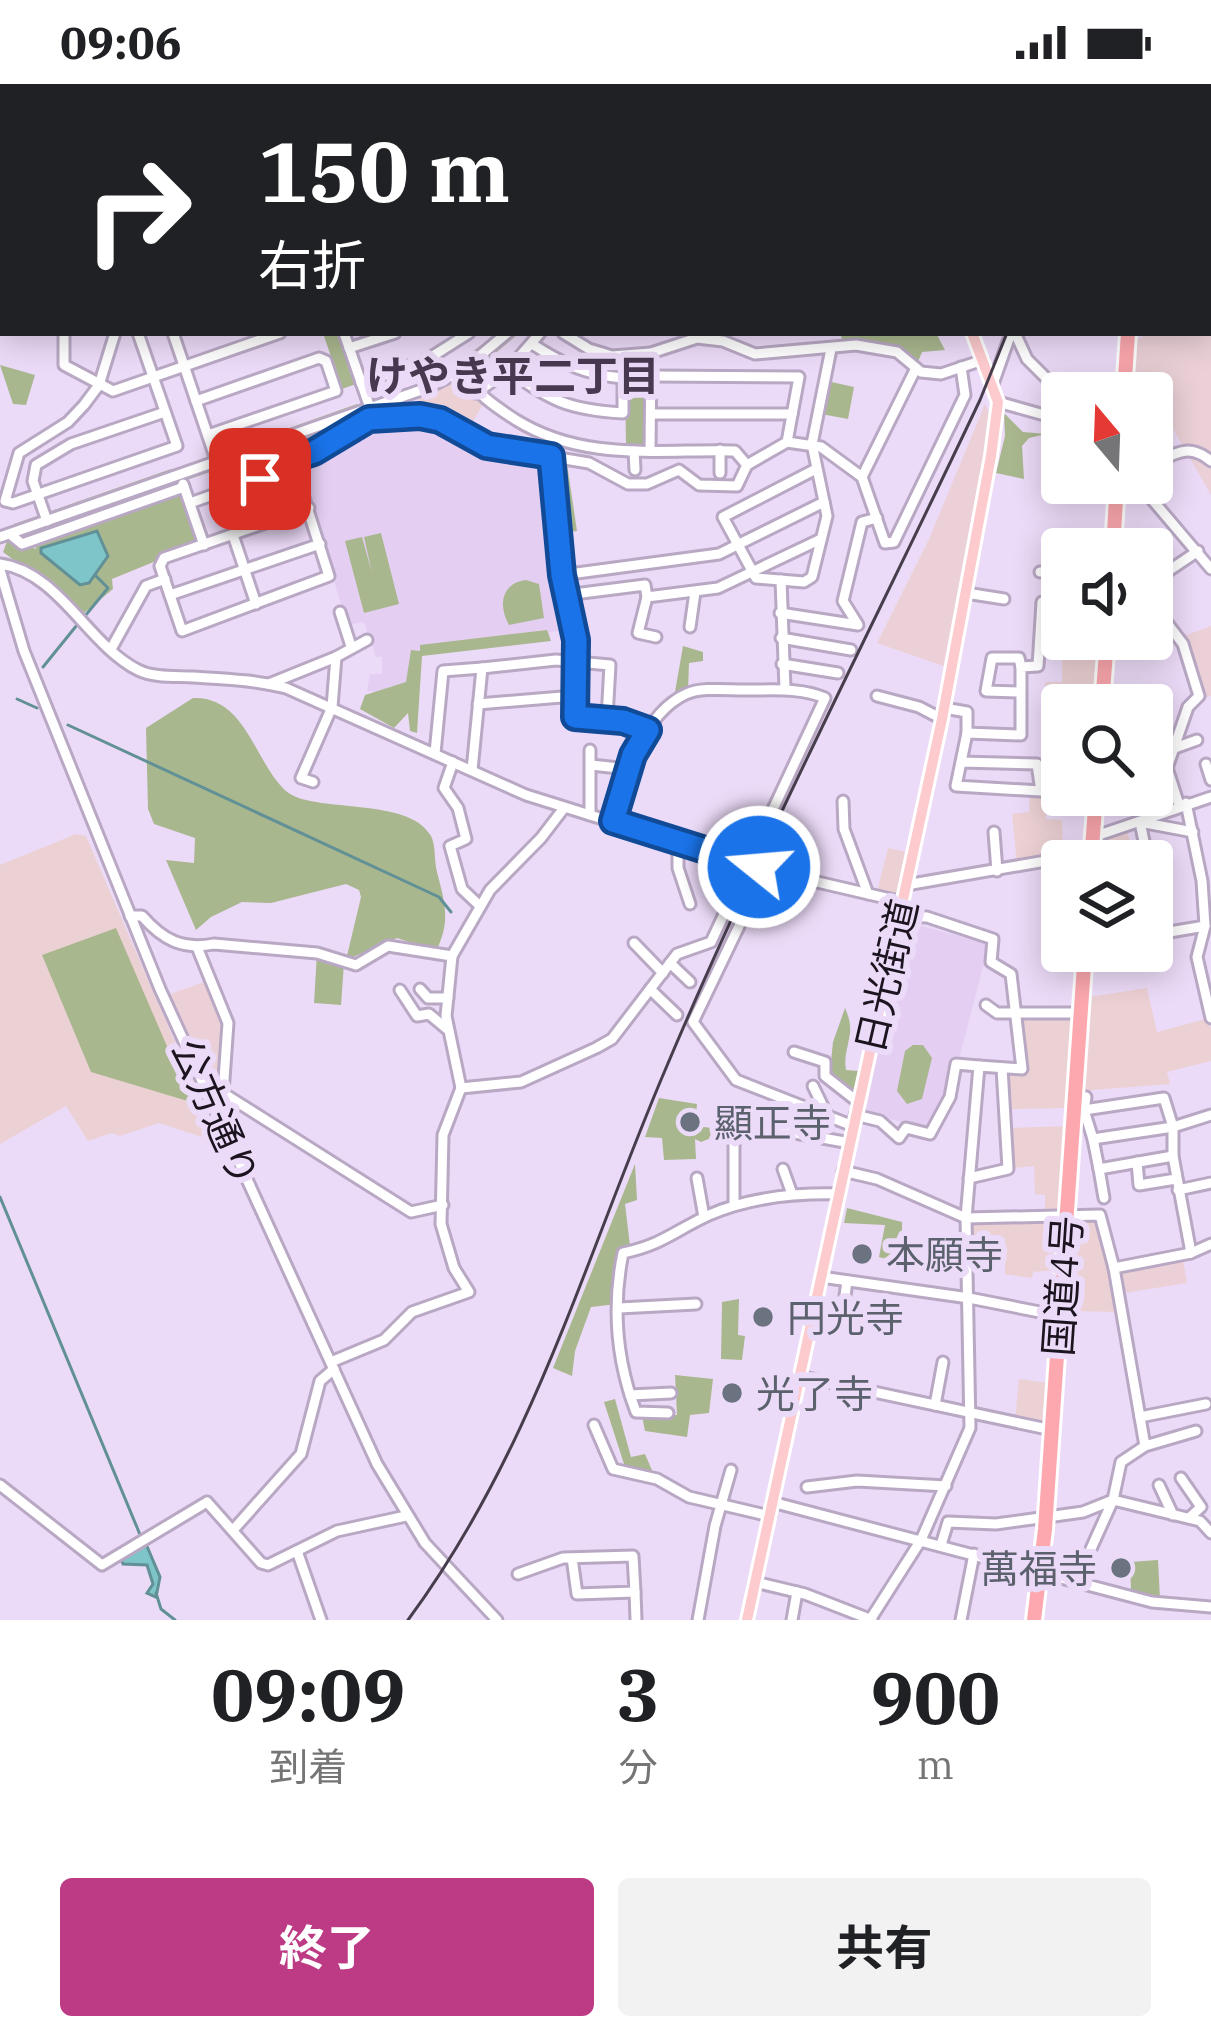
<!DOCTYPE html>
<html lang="ja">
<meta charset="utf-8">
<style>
:root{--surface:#fff;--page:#f2f2f2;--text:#202124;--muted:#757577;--accent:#bd3b85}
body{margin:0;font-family:"IBM Plex Serif","Noto Sans JP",serif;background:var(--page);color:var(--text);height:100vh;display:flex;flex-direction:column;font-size:45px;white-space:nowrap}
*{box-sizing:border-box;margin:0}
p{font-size:39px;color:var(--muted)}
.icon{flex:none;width:66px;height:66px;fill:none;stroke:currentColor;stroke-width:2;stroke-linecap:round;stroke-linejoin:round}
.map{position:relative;height:1536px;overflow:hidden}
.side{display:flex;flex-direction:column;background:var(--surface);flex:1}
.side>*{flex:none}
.hud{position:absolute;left:0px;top:0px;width:1212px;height:252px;box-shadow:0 6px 30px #0003;background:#202124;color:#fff;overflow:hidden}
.needle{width:78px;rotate:341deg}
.tools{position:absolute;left:1041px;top:288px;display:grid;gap:24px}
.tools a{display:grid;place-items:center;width:132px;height:132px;border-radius:12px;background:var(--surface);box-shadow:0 6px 30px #0003;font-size:60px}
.pin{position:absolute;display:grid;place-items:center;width:102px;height:102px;color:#fff;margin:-51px;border-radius:24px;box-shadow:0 6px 18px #0006}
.me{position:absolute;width:132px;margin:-66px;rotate:287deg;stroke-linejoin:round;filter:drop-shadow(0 0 9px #0008)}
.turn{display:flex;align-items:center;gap:42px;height:252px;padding:0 60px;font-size:54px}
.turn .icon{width:156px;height:156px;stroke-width:2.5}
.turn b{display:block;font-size:84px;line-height:102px}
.eta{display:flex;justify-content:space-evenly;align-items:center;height:204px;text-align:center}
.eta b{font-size:72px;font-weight:700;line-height:84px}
.cta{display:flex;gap:24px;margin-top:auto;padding:24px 60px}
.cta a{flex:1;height:138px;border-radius:12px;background:var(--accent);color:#fff;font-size:48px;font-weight:700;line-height:138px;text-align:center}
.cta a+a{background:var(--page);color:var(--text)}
.status{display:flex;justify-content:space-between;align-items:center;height:84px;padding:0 60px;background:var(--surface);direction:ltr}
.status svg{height:33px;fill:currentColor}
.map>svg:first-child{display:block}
.commercial{fill:#ecd1d4}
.industrial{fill:#ebd1d7}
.built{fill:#e4cff2}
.green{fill:#a9b78e}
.water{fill:#7ec5c9;stroke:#619096;stroke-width:3}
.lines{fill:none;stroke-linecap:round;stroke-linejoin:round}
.stream{stroke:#619096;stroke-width:3}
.minor-casing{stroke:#b9a8c4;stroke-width:15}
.major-casing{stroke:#fff;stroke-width:16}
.highway-casing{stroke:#fff;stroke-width:20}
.minor{stroke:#fff;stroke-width:9}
.major{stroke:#fdcbce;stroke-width:10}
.highway{stroke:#fca8ae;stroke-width:14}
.rail{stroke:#473e4d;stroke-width:3}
.route-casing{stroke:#114b97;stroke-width:30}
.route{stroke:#1a73e8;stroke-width:21}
.worship-dot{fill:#6b7280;stroke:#ecdbf8;stroke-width:4.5}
.labels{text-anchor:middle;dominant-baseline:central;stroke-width:12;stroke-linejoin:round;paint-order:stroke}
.street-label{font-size:39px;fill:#1c1520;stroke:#ecdbf8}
.worship-label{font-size:39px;fill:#5b616d;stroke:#ecdbf8;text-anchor:start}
.neighbourhood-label{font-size:42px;font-weight:bold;fill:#473950;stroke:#ecdbf8}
</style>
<div class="status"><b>09:06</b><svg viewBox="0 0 49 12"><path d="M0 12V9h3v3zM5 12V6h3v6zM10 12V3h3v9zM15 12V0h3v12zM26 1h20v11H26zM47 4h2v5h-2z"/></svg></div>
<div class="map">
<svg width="1211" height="1536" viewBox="0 0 1211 1536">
<rect width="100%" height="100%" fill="#ecdbf8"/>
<!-- commercial -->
<g class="commercial">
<path d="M462,288L485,317L466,349L422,328L416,310Z"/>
<path d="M1062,555H1098L1095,600L1077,605L1062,598Z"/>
<path d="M1030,709L1046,711V735L1062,736L1063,771L1017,781L1012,730L1029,728Z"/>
<path d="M1126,743L1135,777H1099L1101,754Z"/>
<path d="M76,750L86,752L215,1051L202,1053L159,1039L120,1052L112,1049L88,1057L66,1022L0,1060V781Z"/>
<path d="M888,764L911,769L900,814L877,808Z"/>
<path d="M1147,904L1157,948L1206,935L1211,944V977L1167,988L1170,1000L1080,1007L1089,913Z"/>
<path d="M1017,932L1074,933L1071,1024L1012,1025L1007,989L1024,988Z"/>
<path d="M1067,1042L1062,1127H1045V1111L1035,1110L1034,1082L1012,1084V1044Z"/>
<path d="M1100,1131L1119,1228L1072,1227L1069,1226L1074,1134Z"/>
<path d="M1063,1134L1056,1186L1033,1188L1032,1194L1005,1190V1154H972L971,1136Z"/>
<path d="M1019,1295L1048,1299L1045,1341L1015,1336Z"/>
</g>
<!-- industrial -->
<g class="industrial">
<path d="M1211,220V411L1165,331L1152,336V309H1129L1131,258L1151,249H1209Z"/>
<path d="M985,320L991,333L993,357L949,584L877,559L929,455Z"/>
<path d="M1211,542V612L1201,615L1181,553Z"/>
<path d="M1045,598H1062L1077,605L1095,600L1094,621H1062V676L1047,677Z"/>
<path d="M1152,642L1157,652L1181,643L1165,684L1152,689Z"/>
<path d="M210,896L227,937L221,1007L211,1011L167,911Z"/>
<path d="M1183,1176L1187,1199L1118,1210L1115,1186Z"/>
</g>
<!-- built -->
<g class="built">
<path d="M415,335L442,340L479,361L549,375L570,546L550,548V555L416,569L406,603L390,602L389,609L367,607L370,590H382V573H376L364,538L347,541L298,376L348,347L375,337Z"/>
<path d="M903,837L989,860L959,975L946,1013L927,1045L861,1027Z"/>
</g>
<!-- green -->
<g class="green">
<path d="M323,249H340L356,300L342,305Z"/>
<path d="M498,249H519L471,290L457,286L413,307L408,317L375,328L371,316L438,293Z"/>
<path d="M840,249H936L945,266L922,268L917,280L896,264L844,260Z"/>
<path d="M0,281L35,291L26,321L13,320Z"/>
<path d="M625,295H645V363H626Z"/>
<path d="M827,297L854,303L848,335L821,330Z"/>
<path d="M357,320L362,335L187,396L182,382Z"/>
<path d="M1004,329L1023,348L1046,350L1029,354L1022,362L1024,395L996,389L1005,352Z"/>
<path d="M567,380L577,447L563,449L554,382Z"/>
<path d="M171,385L176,400L20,456L14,440Z"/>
<path d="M176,410L184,412L200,459L112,495L113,505L84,529L3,468L8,455L36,465L34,459L104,435L106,439V434Z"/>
<path d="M381,449L399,520L364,529L345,457L362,453L372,489L364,453Z"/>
<path d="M558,451L570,548L562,547L548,454Z"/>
<path d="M526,496L539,500L544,534L509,541C498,522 501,499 526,496Z"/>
<path d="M547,546L551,557L422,572L417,649L410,647L408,629L394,644L360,625L365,611L406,598L411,566L420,567V561Z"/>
<path d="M683,562L703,568V577L689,579L688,607L675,608Z"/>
<path d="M193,614C246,612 254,678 286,707C312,730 409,712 431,752C436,761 434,777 437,788C445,819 451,837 436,867L397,854L346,876L361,813L359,806L346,800L271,819L242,818L211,833L196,846L166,776L194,779L195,754L154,740L148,725L146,644Z"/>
<path d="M116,844L191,1018L91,988L42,871Z"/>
<path d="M317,869L344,879L341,921L314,919Z"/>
<path d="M845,924C858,952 842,962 846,986L860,987L855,1011L830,988L833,958Z"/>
<path d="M913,961H923L932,974L922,1015L907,1020L897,1007L905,967Z"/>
<path d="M659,1014L697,1020L696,1032L703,1043L713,1044L714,1034L719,1033L721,1038L731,1042L725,1060L718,1061L711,1054L701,1058L695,1055L696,1075L664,1076L662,1054L645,1053Z"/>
<path d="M635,1080L637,1116L625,1120L630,1162L617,1168V1220L591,1223L575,1267L572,1292L553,1284Z"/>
<path d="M847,1124L902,1138V1150L897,1152L895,1178L879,1173L885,1141L844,1139Z"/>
<path d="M739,1215L738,1251L745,1252L742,1276L721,1275L722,1218Z"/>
<path d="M675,1291L713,1295L709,1329L690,1331L687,1353L645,1347L642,1332L677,1331Z"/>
<path d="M615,1315L631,1373L645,1370L654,1391L625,1383L604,1318Z"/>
<path d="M1158,1476L1160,1515L1131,1506L1130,1478Z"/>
</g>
<!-- water -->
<g class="water">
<path d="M97,447L108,472L89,499L80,501L41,469V464Z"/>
<path d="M146,1460L160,1493L156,1513L147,1509L153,1500L147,1481L123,1480L121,1475Z"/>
</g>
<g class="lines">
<!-- stream -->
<g class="stream">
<path d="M85,532L108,504L96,492"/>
<path d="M43,583L77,541"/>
<path d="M17,615L37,624"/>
<path d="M68,641L439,813L451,828"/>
<path d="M0,1113L141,1453"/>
<path d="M156,1509L161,1525L175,1536"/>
</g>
<defs>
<g id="minor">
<path d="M80,0L81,3"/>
<path d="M437,0L439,3"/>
<path d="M469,0L470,3"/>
<path d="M710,0L712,3"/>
<path d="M747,0L749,3"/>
<path d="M901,0L903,3"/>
<path d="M1012,0L1013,3"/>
<path d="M269,3L271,0"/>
<path d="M549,3H560"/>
<path d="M577,3L578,0"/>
<path d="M669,3L674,0"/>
<path d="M0,112L3,111"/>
<path d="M0,191H3"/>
<path d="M64,249V281L113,307L280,249"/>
<path d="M115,249L99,301L84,321L68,338L19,369L5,417L13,419L177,362L138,249"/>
<path d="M173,249L216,376"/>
<path d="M344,249L370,324"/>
<path d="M563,249L589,265L612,272L651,269L697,254L723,257L755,270L856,261L897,268L921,288L941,290L983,276"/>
<path d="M1015,249L1027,275L1062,310"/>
<path d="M349,264L395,249"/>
<path d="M463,286C476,310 493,321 516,336C584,378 658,365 735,367L747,381L787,358L799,293L651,292"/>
<path d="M508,286C550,317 570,326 623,329V294C586,291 563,280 532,260"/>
<path d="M361,299L428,275L469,249"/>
<path d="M993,300L1011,249"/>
<path d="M476,309L508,286L540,249"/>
<path d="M1083,309L1095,300"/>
<path d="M196,317L319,274L326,277L336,307L208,351"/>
<path d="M998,318L1062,336"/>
<path d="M651,330H792"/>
<path d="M285,354L329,492L182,547L160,482L164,474L309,424"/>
<path d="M787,358L821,363L862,393L885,459L894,458L965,311L961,283"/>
<path d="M634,367L635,386"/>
<path d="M650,367L651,269"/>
<path d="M552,368L562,491"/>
<path d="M292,375L314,368L369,335L420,332L441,336L486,362L589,379L628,400H647L679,386L699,401L737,402L747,381"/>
<path d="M1152,380C1176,369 1189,359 1211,377"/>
<path d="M816,385L723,433L756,494L804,498L812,493L827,432L812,360L831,265"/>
<path d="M720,389V366"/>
<path d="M862,393L916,284"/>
<path d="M1138,399L1211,485"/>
<path d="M183,400L204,461"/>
<path d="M190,419L294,382"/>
<path d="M47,437L33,397L36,381L71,360L165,328"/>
<path d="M10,450L22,460L184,403"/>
<path d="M233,451L256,520"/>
<path d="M0,453L427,304L463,286L507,249"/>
<path d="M0,480C59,488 88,561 138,586C154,594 176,592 193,593C225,595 255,596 286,604L526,711L766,786L903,818"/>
<path d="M0,486L24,567L160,905L377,1380L425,1459L497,1536"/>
<path d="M1040,488L1062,486"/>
<path d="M781,496L785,605"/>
<path d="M1152,498L1198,467"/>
<path d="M966,509L1004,515"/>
<path d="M170,511L320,460"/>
<path d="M566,511L645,501L647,513L718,504L821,455"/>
<path d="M647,513L638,549L656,553"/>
<path d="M1152,519L1183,560L1199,612L1188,623L1167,684L1179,721"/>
<path d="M340,528L351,562"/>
<path d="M780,529L858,541L843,517L862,438L877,434"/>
<path d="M690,543L695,508"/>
<path d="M781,554L851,566"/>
<path d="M111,565L146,502L165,495"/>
<path d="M782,580L838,589"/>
<path d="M269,600L336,573"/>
<path d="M1020,608L986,607L992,574H1019L1021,583"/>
<path d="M877,612L919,623L942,635"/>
<path d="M478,620L574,612"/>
<path d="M944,624L967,628V649L1021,651V583L1038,582L1042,518"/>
<path d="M648,646L607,634L576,633V556L562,491L719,470L824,418"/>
<path d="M1172,665L1197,656"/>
<path d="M435,669L443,587L482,584"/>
<path d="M453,678L444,704L458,724L466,755L450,762L462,805L480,822"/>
<path d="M961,678L1037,680L1041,707L956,702L967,649"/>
<path d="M1206,680L1211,696"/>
<path d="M591,681L628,685"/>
<path d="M472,686L482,584L556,576L610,581L607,634"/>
<path d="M313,698L301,694L332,623L336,573L367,556"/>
<path d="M843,717L844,745L868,810"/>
<path d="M1186,719L1202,797L1205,842L1197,873L1211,934"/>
<path d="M590,731V666"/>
<path d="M994,748L997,787"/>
<path d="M1093,753L1211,713"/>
<path d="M678,758V784L690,820"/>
<path d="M1148,777L1140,738L1193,748"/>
<path d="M766,786L693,938L736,996L853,1042"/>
<path d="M906,801L1092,769"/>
<path d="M130,832H142C163,856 182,866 214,860L317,869L356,881L388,862L452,872"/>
<path d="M1152,851L1205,842"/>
<path d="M634,859L663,889"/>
<path d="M197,863L228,939L223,1009"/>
<path d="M1151,867L1152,872L1164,869L1162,848"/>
<path d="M670,879L690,898"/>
<path d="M420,905L428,914H448"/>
<path d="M650,905L677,931"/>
<path d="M400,906L417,932L429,930L447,945"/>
<path d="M986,921L997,929H1080"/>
<path d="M794,968L825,978V992L858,1018"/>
<path d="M813,1002L829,1035"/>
<path d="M461,1004L521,998L596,964L612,955L677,870L711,858L825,614C802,604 776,606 751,606C731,607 704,602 686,610C642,630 624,696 612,737"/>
<path d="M223,1009L411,1128L443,1121"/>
<path d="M1075,1011L1086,1013L1084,1026L1093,1055L1173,1043L1211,1031"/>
<path d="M1084,1026L1164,1014L1173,1043V1072L1191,1169"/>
<path d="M855,1031L880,1037L899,1054L906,1044L930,1050L950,1013L956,980L979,982"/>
<path d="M1093,1055L1099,1085L1173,1072"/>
<path d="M1137,1078L1139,1101L1176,1095"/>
<path d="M783,1085L792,1110"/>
<path d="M1099,1085L1104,1114"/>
<path d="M843,1087L877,1095L966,1134L1100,1131L1114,1184L1145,1362"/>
<path d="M697,1094L704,1133"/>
<path d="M969,1094L1008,1085L1002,984"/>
<path d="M1178,1106L1211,1099"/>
<path d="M734,1121V1038L850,1059"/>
<path d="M1114,1184L1191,1169L1211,1160"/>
<path d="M821,1193L969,1214L1060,1232"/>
<path d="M619,1224L696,1220"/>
<path d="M842,1234L847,1197"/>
<path d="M331,1278L384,1256L412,1228L469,1208L454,1184L441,1140L443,1051L461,1004L446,932L452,872L490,806L541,754L564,724"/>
<path d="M799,1292L1052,1346"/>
<path d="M630,1311L671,1309"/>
<path d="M935,1321L943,1278"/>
<path d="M668,1329L636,1328C617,1278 612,1223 623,1169C664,1160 674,1147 709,1131C750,1113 795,1109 839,1110"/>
<path d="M1140,1333L1206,1320"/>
<path d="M594,1341L613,1385L657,1395L689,1413L770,1432"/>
<path d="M1181,1394L1201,1423L1189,1434"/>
<path d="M0,1401L102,1481L207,1418L261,1479L268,1481L337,1447L406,1432"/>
<path d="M1159,1401L1173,1431"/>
<path d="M807,1403L857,1397L946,1402"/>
<path d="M772,1418L1152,1518L1211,1523"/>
<path d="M234,1445L301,1370L320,1297L334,1285"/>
<path d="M941,1461L948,1438L996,1440L1040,1434L1083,1428L1113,1416L1200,1437L1211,1449"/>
<path d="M297,1467L321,1536"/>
<path d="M518,1490L563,1474L633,1472L635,1508L577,1510L572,1474"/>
<path d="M755,1498L805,1510L872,1536"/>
<path d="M1076,1498L1113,1416L1121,1378L1145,1362L1196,1347"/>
<path d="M635,1508L636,1536"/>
<path d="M698,1536L715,1442L731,1386"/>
<path d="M792,1536L797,1508"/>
<path d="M870,1536L921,1456L970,1344L966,1134L979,982L1022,985L1011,890L991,878L993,855L927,833L900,832"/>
<path d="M961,1536L974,1470"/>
</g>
<g id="major">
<path d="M850,0L851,3"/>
<path d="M747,1536L942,635L991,372L998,318L972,249"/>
</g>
<g id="highway">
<path d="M1125,0L1126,3"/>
<path d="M1124,309L1128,249"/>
<path d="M1113,465L1117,399"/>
<path d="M1102,621L1107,555"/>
<path d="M1091,777L1096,711"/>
<path d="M1034,1536L1045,1445L1085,867"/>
</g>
</defs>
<!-- minor casing -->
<use href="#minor" class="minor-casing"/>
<!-- major casing -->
<use href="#major" class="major-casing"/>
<!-- highway casing -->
<use href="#highway" class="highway-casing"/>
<!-- minor -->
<use href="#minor" class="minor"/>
<!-- major -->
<use href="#major" class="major"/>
<!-- highway -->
<use href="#highway" class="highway"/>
<!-- rail -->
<g class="rail">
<path d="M1001,0L1003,3"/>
<path d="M408,1536C534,1365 584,1176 666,984C761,759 875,538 980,316L1007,249"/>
</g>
</g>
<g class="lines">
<defs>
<path id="route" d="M260,395L295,382L292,375L314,368L369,335L420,332L440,336L487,362L551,372L562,491L576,556L575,633L623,637L648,646L633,671L613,737L759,783"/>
</defs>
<!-- route casing -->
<use href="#route" class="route-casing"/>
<!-- route -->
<use href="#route" class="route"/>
</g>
<!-- markers -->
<g class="worship-dot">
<circle cx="690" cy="1038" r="12"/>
<circle cx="862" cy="1170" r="12"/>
<circle cx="763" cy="1233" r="12"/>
<circle cx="732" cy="1309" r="12"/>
<circle cx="1121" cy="1484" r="12"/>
</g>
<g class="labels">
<!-- street labels -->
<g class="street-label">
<text transform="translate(886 892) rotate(-77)">日光街道</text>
<text transform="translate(216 1028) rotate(66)">公方通り</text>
<text transform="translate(1062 1202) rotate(-86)">国道4号</text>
</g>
<!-- worship labels -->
<g class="worship-label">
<text x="714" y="1038">顯正寺</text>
<text x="886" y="1170">本願寺</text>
<text x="787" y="1233">円光寺</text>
<text x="756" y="1309">光了寺</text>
<text x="1097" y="1484" text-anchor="end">萬福寺</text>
</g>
<!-- neighbourhood labels -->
<g class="neighbourhood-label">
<text x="513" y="291">けやき平二丁目</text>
</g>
</g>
</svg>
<div class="tools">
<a><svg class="needle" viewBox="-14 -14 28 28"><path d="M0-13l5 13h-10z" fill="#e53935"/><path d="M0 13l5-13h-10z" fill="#757577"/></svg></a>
<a><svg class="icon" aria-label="sound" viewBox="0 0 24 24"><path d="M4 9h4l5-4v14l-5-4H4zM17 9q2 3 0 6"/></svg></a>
<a><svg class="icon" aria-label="search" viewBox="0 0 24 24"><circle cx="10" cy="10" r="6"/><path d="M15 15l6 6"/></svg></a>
<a><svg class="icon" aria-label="layers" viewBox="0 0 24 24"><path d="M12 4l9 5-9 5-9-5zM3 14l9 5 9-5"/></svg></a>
</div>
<div class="pin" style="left:260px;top:395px;background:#d93025"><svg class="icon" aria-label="arrive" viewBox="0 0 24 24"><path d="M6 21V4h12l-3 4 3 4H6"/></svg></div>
<svg class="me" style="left:759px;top:783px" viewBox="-20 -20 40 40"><circle r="17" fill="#1a73e8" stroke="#fff" stroke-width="3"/><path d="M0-11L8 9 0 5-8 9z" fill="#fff"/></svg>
<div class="hud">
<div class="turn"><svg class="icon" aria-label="right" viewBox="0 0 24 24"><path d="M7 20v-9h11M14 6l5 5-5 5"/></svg><div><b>150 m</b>右折</div></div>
</div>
</div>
<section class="side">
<div class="eta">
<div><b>09:09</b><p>到着</p></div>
<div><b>3</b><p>分</p></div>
<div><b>900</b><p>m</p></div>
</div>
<div class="cta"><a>終了</a><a>共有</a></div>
</section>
